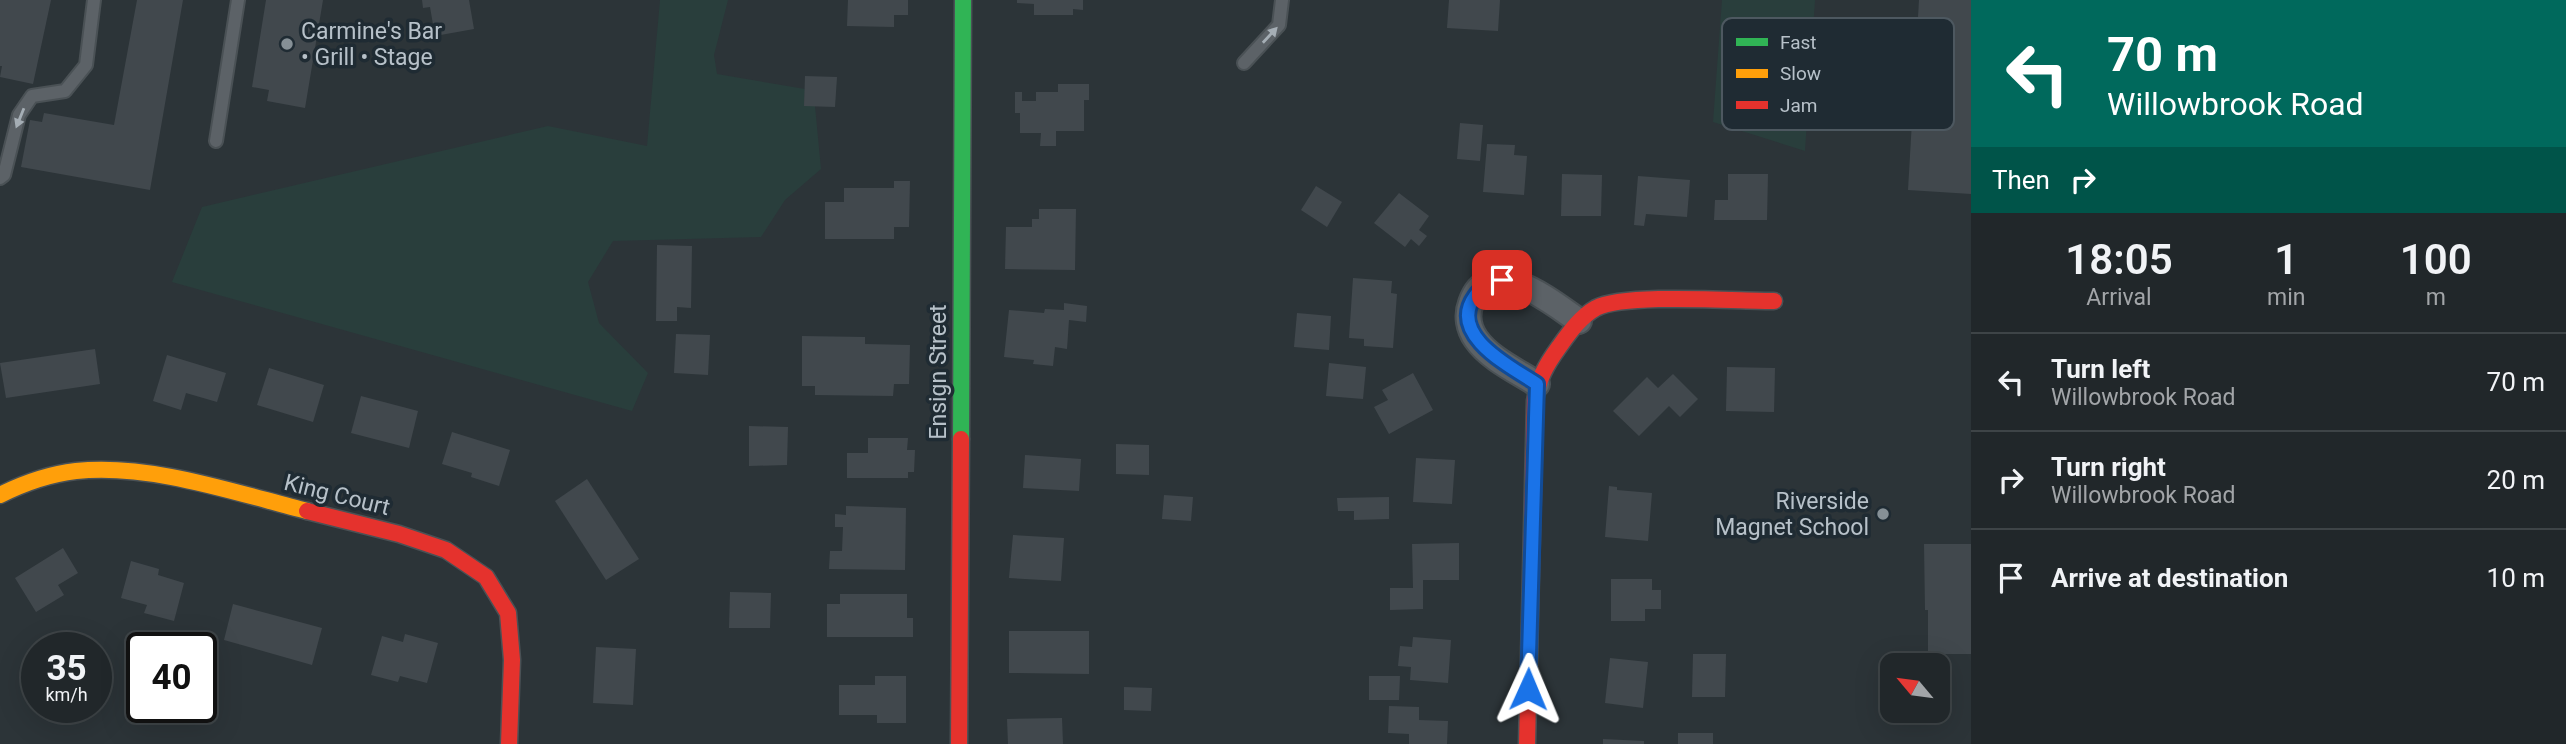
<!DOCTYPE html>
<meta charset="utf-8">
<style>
:root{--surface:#21272a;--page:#2d3336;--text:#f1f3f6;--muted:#a2a5a8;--line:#3e4447}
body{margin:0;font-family:Roboto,sans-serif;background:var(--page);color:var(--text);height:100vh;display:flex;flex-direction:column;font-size:26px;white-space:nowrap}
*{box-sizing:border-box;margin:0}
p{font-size:23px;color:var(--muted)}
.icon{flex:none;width:38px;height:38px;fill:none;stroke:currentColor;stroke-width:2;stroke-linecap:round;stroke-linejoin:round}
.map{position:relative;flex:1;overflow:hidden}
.side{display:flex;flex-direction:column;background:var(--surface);width:595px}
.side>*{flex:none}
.guide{background:#00695c;color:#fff;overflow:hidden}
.needle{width:46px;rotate:299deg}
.tools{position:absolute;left:1880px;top:653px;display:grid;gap:14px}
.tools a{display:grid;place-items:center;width:70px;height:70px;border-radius:14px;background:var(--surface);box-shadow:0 7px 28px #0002,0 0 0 2px var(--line);font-size:35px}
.speed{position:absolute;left:21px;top:632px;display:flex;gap:14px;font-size:35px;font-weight:700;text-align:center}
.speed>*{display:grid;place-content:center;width:91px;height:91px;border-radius:50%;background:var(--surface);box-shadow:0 7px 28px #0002,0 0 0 2px var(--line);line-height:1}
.speed small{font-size:18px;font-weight:400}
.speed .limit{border:4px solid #111;border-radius:10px;background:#fff;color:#111}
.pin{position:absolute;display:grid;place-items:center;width:60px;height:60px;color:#fff;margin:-30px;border-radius:14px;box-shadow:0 4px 10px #0006}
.me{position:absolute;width:77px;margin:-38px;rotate:1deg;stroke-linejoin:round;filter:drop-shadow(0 0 5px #0008)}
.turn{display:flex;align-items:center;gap:24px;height:147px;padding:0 21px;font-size:32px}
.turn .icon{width:91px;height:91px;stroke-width:2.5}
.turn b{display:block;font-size:49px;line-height:60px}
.then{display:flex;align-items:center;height:66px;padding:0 21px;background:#0003;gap:14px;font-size:26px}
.eta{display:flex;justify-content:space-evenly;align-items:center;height:119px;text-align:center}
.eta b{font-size:42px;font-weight:600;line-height:49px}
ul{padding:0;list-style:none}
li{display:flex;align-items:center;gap:21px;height:98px;padding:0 21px;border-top:2px solid var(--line)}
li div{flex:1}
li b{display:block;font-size:26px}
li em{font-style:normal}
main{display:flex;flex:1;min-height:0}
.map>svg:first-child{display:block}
.green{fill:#293e3c}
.building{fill:#41484d}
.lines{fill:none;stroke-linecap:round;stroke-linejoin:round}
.lane-casing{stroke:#4a5155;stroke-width:16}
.street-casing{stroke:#4a5155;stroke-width:28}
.fast-casing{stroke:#4a5155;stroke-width:19}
.slow-casing{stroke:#4a5155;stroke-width:19}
.jam-casing{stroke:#4a5155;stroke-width:19}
.lane{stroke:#5c6267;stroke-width:12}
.street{stroke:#5c6267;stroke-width:24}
.fast{stroke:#30b455;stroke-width:16}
.slow{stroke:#ff9f0a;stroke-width:16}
.jam{stroke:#e5322d;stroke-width:16}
.oneway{fill:#a5aeb5}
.route-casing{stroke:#114b97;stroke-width:18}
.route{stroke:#1a73e8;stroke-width:12}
.poi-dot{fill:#869096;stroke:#1f2b33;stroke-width:2.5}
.labels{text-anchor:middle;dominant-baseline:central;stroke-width:7;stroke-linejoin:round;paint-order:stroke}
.poi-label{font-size:23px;fill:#b7c1c9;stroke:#1f2b33;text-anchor:start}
.street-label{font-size:23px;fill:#b7c1c9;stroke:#1f2b33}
.key{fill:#1f2b33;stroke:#4d5860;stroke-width:2}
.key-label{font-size:19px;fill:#b7c1c9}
</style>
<main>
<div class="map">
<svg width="1971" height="744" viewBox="0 0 1971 744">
<rect width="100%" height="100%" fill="#2c3438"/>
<!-- green -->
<g class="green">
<path d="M660,0H728L714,55L717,74L805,89L804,106H815L821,169L785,200L761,237L613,241L588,282L599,323L648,373L632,411L172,282L202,207L548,126L647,146Z"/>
<path d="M1722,0H1815L1805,151L1713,122Z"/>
</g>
<!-- building -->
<g class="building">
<path d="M0,0H51L33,84L0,77L2,66H0Z"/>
<path d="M137,0H183L150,190L21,167L30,120L42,122L44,113L114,125Z"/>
<path d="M266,0H323L305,108L267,101L269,90L252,87Z"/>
<path d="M422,0H469L474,29L435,36L430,7L423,8Z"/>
<path d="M848,0H908V15H894V27L847,26Z"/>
<path d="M1017,0H1083V10L1073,9V15H1034V4L1017,3Z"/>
<path d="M1449,0H1500L1498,31L1447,28Z"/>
<path d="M1919,0H1971V194L1908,190Z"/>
<path d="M805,76L837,77L835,107L804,106Z"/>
<path d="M1058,84H1089V100H1084V131H1056V146H1040L1041,133H1020V113H1015V92H1022V101H1036V92H1058Z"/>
<path d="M1460,123L1483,125L1480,161L1457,159Z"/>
<path d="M1487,144L1515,145L1514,155L1527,156L1524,195L1483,192Z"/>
<path d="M1562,174L1602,175L1601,216H1561Z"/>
<path d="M1728,174H1768L1767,220H1714L1715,200H1728Z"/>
<path d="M1638,176L1690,180L1687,217L1646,214L1644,226L1634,225Z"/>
<path d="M894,181H910L909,227H894V239H825V202H844V188H894Z"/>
<path d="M1316,186L1342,202L1327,227L1301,210Z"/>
<path d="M1399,193L1429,216L1419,230L1427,236L1419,246L1411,239L1405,247L1374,223Z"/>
<path d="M1039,209H1076L1075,270L1005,269L1006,227H1032V219H1039Z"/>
<path d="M657,245L692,246L691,308L677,307V321H656Z"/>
<path d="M1353,278L1392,281L1391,293L1397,294L1393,348L1364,346V339L1349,338Z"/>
<path d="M1064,303L1087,306L1086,322L1069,320L1067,349L1055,347L1053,366L1033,364L1034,360L1004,357L1009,310L1044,313L1045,309L1064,310Z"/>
<path d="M1297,313L1331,316L1329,350L1294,347Z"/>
<path d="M676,334L710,335L708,375L674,373Z"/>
<path d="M802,336L865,337V344L910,345L909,384H894L893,396L815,395V386H802Z"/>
<path d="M95,349L100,384L6,398L0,363Z"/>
<path d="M167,355L226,373L217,402L186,393L181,410L153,401Z"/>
<path d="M1329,363L1366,367L1363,399L1326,396Z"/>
<path d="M1727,367L1775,368L1774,412L1726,411Z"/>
<path d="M269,368L324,385L313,422L257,405Z"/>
<path d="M1413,373L1433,410L1389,434L1374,407L1388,400L1382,390Z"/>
<path d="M1673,374L1698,399L1680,417L1669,406L1639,436L1613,411L1647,377L1658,388Z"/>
<path d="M361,396L418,411L409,448L351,433Z"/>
<path d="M749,426L788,427L787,465L749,466Z"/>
<path d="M452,432L510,450L499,486L471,477L472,473L442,464Z"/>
<path d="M868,438H908L907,450H915L914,472H908V478H847V453H868Z"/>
<path d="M1116,444L1149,445V475L1116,474Z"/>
<path d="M1025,455L1081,459L1079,491L1023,488Z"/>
<path d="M1416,458L1455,460L1452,504L1413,502Z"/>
<path d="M587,479L639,559L606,580L555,501Z"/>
<path d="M1609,486L1617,487V490L1652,493L1648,541L1605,537Z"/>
<path d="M1164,495L1193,497L1191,521L1162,519Z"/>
<path d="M1389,497V519L1354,520V511H1338L1337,498Z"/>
<path d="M846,506L906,508L905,570L829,569L830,551H842L843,527H835V514L846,515Z"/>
<path d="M1013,535L1064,538L1061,581L1009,578Z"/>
<path d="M1459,543V580H1423V609L1390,610V588H1413L1412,544Z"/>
<path d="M1924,544H1971V654H1928V610H1925Z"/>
<path d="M63,548L78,573L58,585L64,595L36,612L15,578Z"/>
<path d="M131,561L159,569L158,575L184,583L174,621L144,613L147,605L121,598Z"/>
<path d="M1611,579H1652V590H1661V609H1645V621H1611Z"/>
<path d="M730,592L771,593L770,628H729Z"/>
<path d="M840,594H907V618H913V637H827V604H840Z"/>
<path d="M233,604L322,628L312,665L224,640Z"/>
<path d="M1009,631H1089V674L1009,673Z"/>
<path d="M405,634L438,643L427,683L400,676L398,682L371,675L382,636L403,642Z"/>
<path d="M1413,637L1451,640L1448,683L1410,680L1411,667L1398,666L1400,646L1412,647Z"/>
<path d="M596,647L636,649L633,705L593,703Z"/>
<path d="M1693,654H1726L1725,697H1692Z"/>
<path d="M1610,658L1648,662L1643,708L1605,703Z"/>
<path d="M875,676H906V723H877V715H839V685H875Z"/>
<path d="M1369,676H1400L1399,700H1369Z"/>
<path d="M1124,687L1152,688L1151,711L1124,710Z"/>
<path d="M1389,706L1419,707V720L1448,721L1447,744H1409V734L1388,733Z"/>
<path d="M1062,718L1063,744H1008L1007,719Z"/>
<rect x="1678" y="733" width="35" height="11"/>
<path d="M1603,739L1644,741V744H1603Z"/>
</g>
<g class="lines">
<defs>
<g id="lane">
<path d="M1244,63L1279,25L1282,0"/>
<path d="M216,141L238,0"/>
<path d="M0,178L4,175L19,115L32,96L65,91L86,65L94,0"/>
</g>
<path id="street" d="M1537,384C1517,371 1490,359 1476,339C1469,329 1466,316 1471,303C1489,250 1554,304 1579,321"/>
<path id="fast" d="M961,439L963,0"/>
<path id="slow" d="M0,495C24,483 50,474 76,471C150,463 236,493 307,511"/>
<g id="jam">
<path d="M307,511L399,534L446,550L486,577L508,613L512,660L509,744"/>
<path d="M959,744L961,439"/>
<path d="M1527,744L1535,401C1538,379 1546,365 1559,347C1569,333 1580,317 1596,308C1625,293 1736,301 1774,301"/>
</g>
</defs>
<!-- lane casing -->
<use href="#lane" class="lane-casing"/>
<!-- street casing -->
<use href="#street" class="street-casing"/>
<!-- fast casing -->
<use href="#fast" class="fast-casing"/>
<!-- slow casing -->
<use href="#slow" class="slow-casing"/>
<!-- jam casing -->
<use href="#jam" class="jam-casing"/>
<!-- lane -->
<use href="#lane" class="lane"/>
<!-- street -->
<use href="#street" class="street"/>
<!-- fast -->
<use href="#fast" class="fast"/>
<!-- slow -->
<use href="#slow" class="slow"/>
<!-- jam -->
<use href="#jam" class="jam"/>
</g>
<!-- one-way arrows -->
<defs><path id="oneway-solid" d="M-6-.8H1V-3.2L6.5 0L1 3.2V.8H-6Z" transform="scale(1.75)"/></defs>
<g class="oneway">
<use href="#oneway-solid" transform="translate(1270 35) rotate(-47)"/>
<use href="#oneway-solid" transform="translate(20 118) rotate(112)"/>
</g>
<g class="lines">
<defs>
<path id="route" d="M1502,280C1491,281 1482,286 1475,296C1447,335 1511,367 1537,384L1528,689"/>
</defs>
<!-- route casing -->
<use href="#route" class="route-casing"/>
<!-- route -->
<use href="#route" class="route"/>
</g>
<!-- markers -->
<g class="poi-dot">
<circle cx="287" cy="44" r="7"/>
<circle cx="1883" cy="514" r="7"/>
</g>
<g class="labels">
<!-- poi labels -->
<g class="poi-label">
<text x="301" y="31">Carmine's Bar<tspan x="301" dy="26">• Grill • Stage</tspan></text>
<text x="1869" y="501" text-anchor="end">Riverside<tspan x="1869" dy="26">Magnet School</tspan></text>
</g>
<!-- street labels -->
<g class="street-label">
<text transform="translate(938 372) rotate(-90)">Ensign Street</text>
<text transform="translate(337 495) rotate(14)">King Court</text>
</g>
</g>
<!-- legend -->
<rect x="1722" y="18" width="232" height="112" rx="10" class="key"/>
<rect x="1736" y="38" width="32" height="8" fill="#30b455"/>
<rect x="1736" y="69" width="32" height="9" fill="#ff9f0a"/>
<rect x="1736" y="101" width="32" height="8" fill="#e5322d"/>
<g class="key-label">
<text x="1780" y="49">Fast</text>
<text x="1780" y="80">Slow</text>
<text x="1780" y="112">Jam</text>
</g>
</svg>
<div class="tools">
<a><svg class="needle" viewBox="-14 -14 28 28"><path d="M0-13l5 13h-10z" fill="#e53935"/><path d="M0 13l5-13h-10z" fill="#a2a5a8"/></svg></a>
</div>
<div class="speed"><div>35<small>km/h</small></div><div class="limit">40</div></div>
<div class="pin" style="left:1502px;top:280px;background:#d93025"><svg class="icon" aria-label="arrive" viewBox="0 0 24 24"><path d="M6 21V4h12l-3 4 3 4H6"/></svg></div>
<svg class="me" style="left:1528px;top:689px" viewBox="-20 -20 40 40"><path d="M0-17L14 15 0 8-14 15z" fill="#1a73e8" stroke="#fff" stroke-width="4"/></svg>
</div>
<section class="side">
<div class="guide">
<div class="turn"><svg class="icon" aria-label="left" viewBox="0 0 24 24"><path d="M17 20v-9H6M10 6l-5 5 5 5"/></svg><div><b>70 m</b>Willowbrook Road</div></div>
<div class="then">Then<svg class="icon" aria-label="right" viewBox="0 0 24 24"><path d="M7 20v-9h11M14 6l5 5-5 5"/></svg></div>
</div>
<div class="eta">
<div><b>18:05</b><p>Arrival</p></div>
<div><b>1</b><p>min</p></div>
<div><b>100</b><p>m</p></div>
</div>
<ul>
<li><svg class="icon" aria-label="left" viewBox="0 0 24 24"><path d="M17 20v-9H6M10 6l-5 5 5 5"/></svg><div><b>Turn left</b><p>Willowbrook Road</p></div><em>70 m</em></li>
<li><svg class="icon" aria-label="right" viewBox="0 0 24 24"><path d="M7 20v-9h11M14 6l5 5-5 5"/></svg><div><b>Turn right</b><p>Willowbrook Road</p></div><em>20 m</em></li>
<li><svg class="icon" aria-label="arrive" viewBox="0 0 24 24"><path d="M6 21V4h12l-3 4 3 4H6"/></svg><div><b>Arrive at destination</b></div><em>10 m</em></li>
</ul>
</section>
</main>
